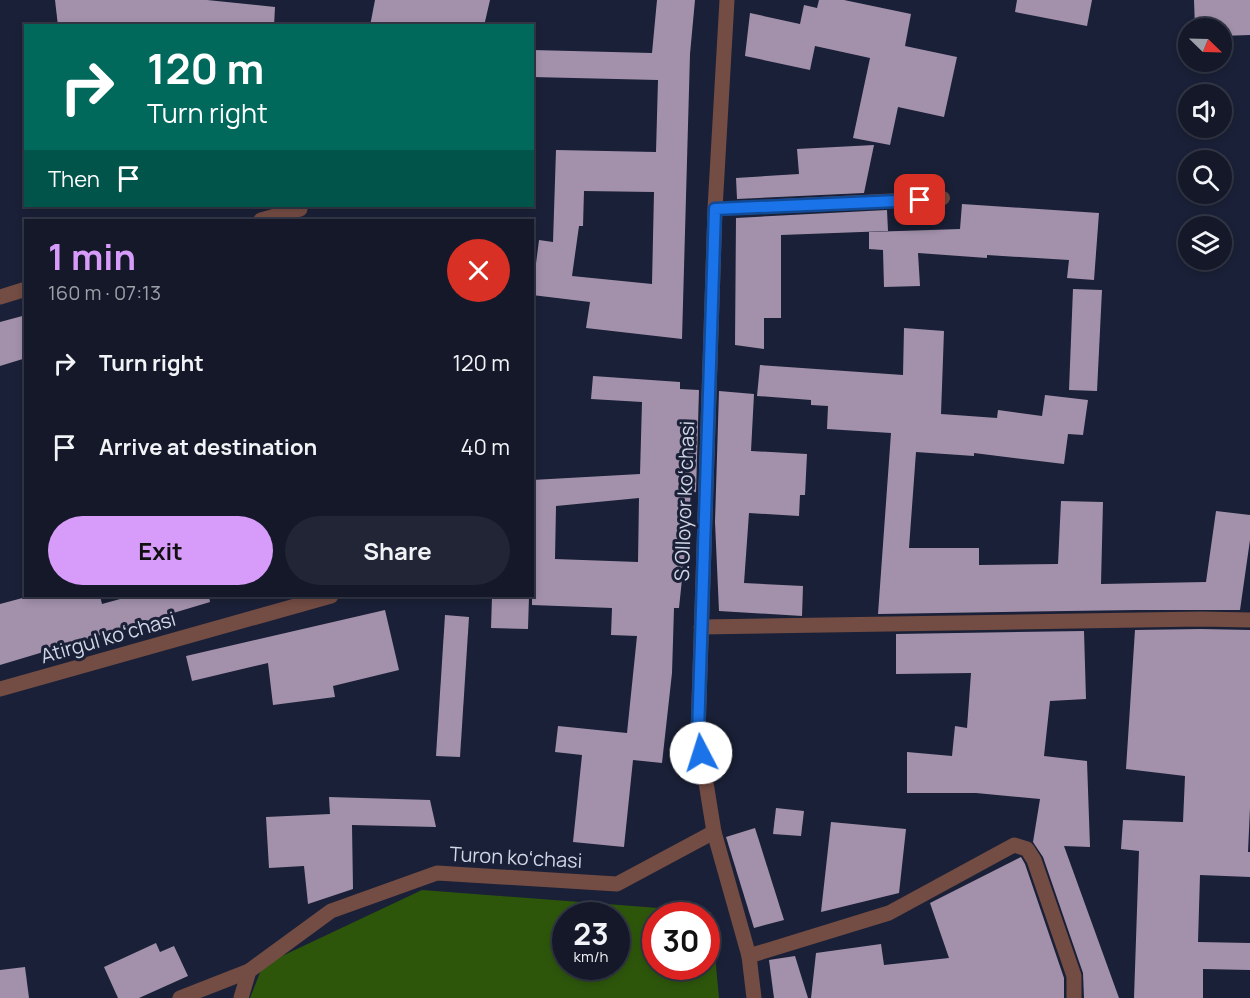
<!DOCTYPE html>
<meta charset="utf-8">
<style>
:root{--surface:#141829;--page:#212535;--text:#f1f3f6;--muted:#9da0a8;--line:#333746;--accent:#d79bf9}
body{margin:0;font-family:Manrope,sans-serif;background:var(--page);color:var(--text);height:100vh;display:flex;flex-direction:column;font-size:22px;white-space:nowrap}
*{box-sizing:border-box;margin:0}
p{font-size:20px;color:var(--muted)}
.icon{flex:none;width:33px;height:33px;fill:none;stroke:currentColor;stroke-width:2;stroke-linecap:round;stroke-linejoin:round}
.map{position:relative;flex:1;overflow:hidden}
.details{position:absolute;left:24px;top:219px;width:510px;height:378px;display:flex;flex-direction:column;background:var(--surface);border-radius:0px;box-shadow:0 3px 9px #0003,0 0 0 2px var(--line)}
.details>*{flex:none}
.guide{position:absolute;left:24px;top:24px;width:510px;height:183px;border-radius:0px;box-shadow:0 3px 9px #0003,0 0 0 2px var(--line);background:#00695c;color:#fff;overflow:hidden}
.needle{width:39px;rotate:113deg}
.fabs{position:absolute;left:1178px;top:18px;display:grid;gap:12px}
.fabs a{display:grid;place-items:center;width:54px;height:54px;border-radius:50%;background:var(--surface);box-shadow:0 3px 9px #0003,0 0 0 2px var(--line);font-size:30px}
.speed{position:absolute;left:552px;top:902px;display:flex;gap:12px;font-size:30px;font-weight:700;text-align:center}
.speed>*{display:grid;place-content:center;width:78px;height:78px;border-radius:50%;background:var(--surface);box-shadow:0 3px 9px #0003,0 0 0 2px var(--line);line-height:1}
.speed small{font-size:15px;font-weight:400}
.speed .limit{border:9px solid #d22;background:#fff;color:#111}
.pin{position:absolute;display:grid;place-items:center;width:51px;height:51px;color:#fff;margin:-26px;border-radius:12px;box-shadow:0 3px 9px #0006}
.me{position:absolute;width:66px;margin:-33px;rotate:355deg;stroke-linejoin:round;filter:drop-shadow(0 0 4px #0008)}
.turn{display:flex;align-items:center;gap:21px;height:126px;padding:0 24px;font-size:27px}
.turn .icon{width:78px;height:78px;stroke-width:2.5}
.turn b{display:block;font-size:42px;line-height:51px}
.then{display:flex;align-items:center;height:57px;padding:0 24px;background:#0003;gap:12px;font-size:22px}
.round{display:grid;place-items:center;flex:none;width:63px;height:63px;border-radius:32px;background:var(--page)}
.headline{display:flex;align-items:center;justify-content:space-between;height:102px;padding:0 24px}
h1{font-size:36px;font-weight:700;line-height:45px;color:var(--accent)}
.action{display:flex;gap:12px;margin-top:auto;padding:12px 24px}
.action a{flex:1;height:69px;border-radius:36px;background:var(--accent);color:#111;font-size:24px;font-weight:700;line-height:69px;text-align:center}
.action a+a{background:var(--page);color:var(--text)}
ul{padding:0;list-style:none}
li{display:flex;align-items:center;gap:18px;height:84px;padding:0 24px}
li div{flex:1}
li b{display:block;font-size:22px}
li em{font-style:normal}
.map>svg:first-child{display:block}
.green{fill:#2d560b;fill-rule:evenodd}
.building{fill:#a391ac;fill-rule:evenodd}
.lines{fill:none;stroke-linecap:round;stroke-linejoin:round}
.lane{stroke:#734c43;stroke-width:14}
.street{stroke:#734c43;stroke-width:15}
.route-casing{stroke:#114b97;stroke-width:15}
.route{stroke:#1a73e8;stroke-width:10}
.labels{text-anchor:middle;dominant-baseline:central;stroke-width:6;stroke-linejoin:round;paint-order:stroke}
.street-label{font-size:20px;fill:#d0d6e5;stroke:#1a2037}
</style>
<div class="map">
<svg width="1250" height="998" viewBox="0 0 1250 998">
<rect width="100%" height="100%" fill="#1a2037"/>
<!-- green -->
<path class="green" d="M422,890L711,912L719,998H250L263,965ZM566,915H616V966H566ZM656,915H706V966H656Z"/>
<!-- building -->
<g class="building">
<path d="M55,0H207L275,7L274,26H58Z"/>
<path d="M375,0H490L484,26H370Z"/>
<path d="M657,0H695L690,54L682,339L586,328L590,302L532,295L539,240L553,242L556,150L656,152L658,80L532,77V50L652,53ZM584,191L654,192L652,284L572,276L579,226H583Z"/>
<path d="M819,0H844L911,14L905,46L957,57L944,117L898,107L890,145L853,138L870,58L815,46L810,70L745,56L750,13L800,24L804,5L817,8Z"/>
<path d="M1017,0H1092L1087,26L1015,12Z"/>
<path d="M1194,0H1250V35L1221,36V28H1195Z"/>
<path d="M874,145L864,193L737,199L736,178L799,174L797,149Z"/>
<path d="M962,204L1099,213L1094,280L1067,278L1069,260L987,255V258L918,253L920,286L884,287L883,250L869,249V232L960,229Z"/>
<path d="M887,210L888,231L781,235V318H764V349L735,345L736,218Z"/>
<path d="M1073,289L1102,290L1097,391L1069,390Z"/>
<path d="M26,315V358L0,366V322Z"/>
<path d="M904,328L944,331L941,414L997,418L998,410L1042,416L1045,395L1088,400L1083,435L1068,434L1064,464L974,453V456L916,452L909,548H979V565L1058,564L1061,501L1103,502L1101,584L1206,582L1216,511L1250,515V540L1240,610H1136L878,614L891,433L827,429L828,406L811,405V400L757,396L760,365L903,375Z"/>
<path d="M593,376L680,382V389L699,390L696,492L691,493L679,608H674L672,673L662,763L633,760L624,847L573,842L582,755L555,752L558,726L627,733L637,636L611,635L612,608L532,605V480L640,474L642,402L591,399ZM639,498L638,562L555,559L556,506Z"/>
<path d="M719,391L754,394L751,451L807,454L805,495H800L799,516L749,513L744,583L803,586L802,616L719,611L715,522Z"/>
<path d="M30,596H100L102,604L131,596H209L210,602L0,665V604Z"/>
<path d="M492,596H529L528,629L491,628Z"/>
<path d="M385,610L399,670L333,686L335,697L273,705L268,663L192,681L186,656Z"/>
<path d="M445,615L469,617L460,757L436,756Z"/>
<path d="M1201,629L1250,630V808L1248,852H1250V877L1200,875L1198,942L1250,943V970L1203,969V998H1134L1139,851L1121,849L1123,820L1183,822L1185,776L1126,769L1135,630Z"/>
<path d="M1084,631L1086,699L1050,701L1044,756L1087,761L1090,847L1064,846L1119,998H1084L1083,973L1043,857L1033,842L1040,799L976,793H907V752L952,756L955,726L967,728L971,673L896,674V634Z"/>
<path d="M329,797L430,800L436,827L352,825L353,889L308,904L304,866L269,868L266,817L330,814Z"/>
<path d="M776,808L804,811L801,836L773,834Z"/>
<path d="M831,822L906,829L899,893L821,912Z"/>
<path d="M755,828L784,920L754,928L726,837Z"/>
<path d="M1021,857L1025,864L1064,978V998H811L816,953L881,944L884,965L949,958L930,903Z"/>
<path d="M156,943L160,952L174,946L188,976L139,998H118L104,967Z"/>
<path d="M795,956L808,998H774L769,960Z"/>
<path d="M25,967L29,998H0V970Z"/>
</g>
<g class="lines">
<!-- lane -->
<path class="lane" d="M715,209L943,198"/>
<!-- street -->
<g class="street">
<path d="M727,0L715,209L698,733L714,832L749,956L754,998"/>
<path d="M261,220L300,209"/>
<path d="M0,297L26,289"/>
<path d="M701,627L1201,619L1250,620"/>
<path d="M0,689L331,596"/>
<path d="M749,956L889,913L1014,845L1027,849L1034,860L1074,976V998"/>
<path d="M180,998L249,971"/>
<path d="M241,998L249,971L331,911L437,873L617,884L714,832"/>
</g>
</g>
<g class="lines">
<defs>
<path id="route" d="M701,753L698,733L715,209L920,200"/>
</defs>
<!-- route casing -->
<use href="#route" class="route-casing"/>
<!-- route -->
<use href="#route" class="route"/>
</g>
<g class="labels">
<!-- street labels -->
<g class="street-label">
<text transform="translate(684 501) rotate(-88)">S.Olloyor koʻchasi</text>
<text transform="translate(108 637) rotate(-16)">Atirgul koʻchasi</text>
<text transform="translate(516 857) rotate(3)">Turon koʻchasi</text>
</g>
</g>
</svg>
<div class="fabs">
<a><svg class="needle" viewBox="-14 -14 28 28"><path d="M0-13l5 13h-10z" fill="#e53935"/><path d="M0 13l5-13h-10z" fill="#9da0a8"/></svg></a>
<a><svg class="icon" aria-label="sound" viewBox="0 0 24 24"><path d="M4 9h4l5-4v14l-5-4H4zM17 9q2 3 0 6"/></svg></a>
<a><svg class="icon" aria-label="search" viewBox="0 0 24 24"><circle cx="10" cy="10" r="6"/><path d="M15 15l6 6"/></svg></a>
<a><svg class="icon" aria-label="layers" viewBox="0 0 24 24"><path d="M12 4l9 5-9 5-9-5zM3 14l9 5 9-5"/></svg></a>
</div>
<div class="speed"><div>23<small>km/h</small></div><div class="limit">30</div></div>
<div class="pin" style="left:920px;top:200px;background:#d93025"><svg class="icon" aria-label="arrive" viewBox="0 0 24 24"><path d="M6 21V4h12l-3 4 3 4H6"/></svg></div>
<svg class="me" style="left:701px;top:753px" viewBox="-20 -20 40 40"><circle r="19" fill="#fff"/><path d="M0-13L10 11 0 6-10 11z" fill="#1a73e8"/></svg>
<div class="guide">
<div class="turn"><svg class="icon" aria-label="right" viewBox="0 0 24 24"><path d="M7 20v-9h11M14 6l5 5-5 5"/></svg><div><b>120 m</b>Turn right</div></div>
<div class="then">Then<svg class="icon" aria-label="arrive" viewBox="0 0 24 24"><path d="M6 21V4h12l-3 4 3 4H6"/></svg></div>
</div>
<section class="details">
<div class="headline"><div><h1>1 min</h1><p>160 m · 07:13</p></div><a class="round" style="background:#d93025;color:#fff"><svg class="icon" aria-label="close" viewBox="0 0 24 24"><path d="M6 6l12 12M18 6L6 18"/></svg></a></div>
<ul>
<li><svg class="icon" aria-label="right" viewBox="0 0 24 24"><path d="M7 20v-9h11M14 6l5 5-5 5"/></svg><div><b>Turn right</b></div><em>120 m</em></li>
<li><svg class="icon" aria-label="arrive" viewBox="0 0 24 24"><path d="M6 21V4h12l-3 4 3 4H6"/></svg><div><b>Arrive at destination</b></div><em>40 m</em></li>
</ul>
<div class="action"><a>Exit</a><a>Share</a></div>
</section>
</div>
